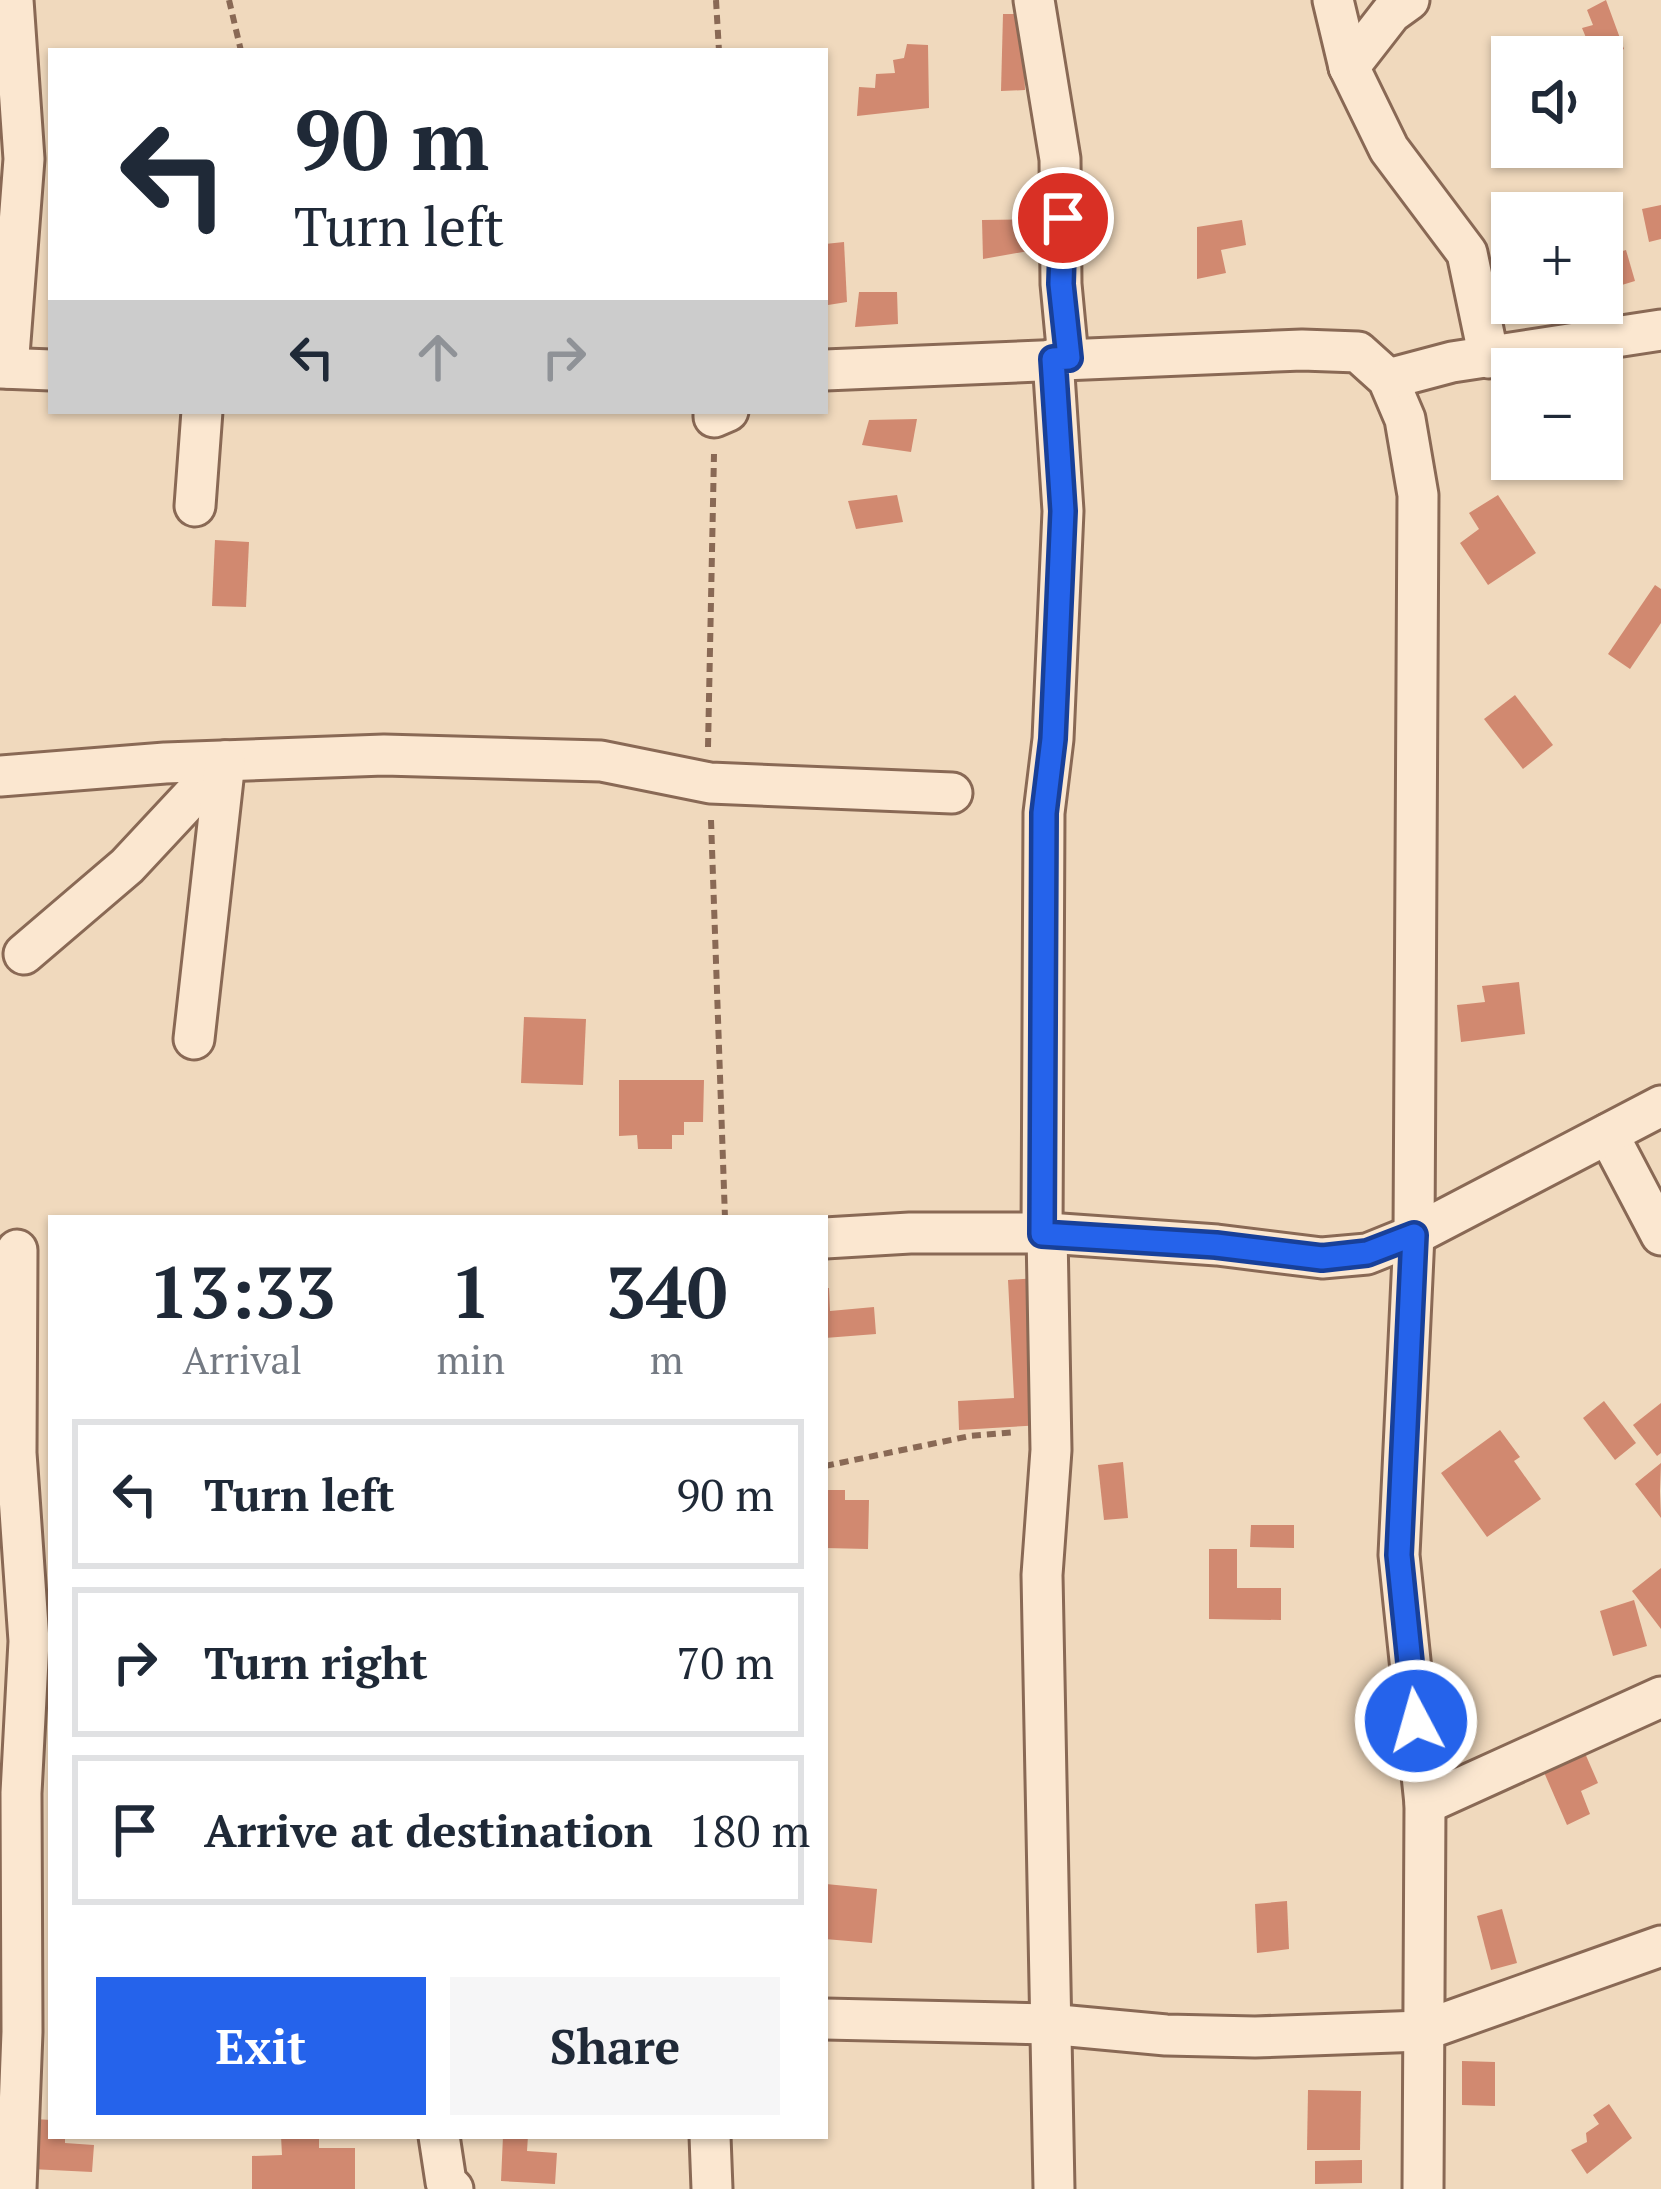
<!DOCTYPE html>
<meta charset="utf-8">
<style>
:root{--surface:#fff;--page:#f6f6f7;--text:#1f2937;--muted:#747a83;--line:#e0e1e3;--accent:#2563eb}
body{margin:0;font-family:"PT Serif",serif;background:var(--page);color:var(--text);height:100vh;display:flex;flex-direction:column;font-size:45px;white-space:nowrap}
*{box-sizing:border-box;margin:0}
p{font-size:39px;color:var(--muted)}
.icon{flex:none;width:66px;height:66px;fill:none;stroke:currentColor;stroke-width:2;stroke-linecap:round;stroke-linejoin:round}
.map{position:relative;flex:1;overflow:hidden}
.panel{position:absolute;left:48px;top:1215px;width:780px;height:924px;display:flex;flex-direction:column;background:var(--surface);border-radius:0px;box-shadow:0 3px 9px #0004}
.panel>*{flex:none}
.top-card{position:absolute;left:48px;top:48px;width:780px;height:366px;border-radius:0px;box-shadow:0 3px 9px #0004;background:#fff;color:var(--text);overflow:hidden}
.buttons{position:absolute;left:1491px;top:36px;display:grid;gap:24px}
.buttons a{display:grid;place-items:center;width:132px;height:132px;border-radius:0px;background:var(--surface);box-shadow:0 3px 9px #0004;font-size:60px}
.pin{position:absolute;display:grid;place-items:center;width:102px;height:102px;color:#fff;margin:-51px;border:6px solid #fff;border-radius:50%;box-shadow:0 3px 12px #0007}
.me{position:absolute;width:132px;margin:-66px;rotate:354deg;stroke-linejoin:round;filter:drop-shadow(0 0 9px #0008)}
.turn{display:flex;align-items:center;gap:42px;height:252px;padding:0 48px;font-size:54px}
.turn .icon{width:156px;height:156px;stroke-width:2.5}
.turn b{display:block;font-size:84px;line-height:102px}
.lanes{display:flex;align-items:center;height:114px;padding:0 48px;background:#0003;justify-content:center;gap:60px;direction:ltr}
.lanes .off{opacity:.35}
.eta{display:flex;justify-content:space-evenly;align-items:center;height:204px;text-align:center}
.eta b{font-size:72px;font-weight:700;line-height:84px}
.action{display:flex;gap:24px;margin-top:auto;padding:24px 48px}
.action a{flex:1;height:138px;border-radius:0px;background:var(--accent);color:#fff;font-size:48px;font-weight:700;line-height:138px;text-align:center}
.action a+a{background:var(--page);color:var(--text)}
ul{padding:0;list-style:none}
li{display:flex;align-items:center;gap:36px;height:150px;margin:0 24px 18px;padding:0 24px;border:6px solid var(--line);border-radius:0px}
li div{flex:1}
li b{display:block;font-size:45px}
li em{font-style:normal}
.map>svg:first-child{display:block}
.building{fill:#d18970}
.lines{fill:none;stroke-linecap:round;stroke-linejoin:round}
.minor-casing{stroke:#896955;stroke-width:45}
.path{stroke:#896955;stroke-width:6;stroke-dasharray:9 6;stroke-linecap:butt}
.minor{stroke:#fbe7d0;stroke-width:39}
.route-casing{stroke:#184099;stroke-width:30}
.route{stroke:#2563eb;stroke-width:21}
</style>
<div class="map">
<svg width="1661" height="2189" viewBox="0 0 1661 2189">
<rect width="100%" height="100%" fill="#f0d9bd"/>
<!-- building -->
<g class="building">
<path d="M1606,0L1624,49L1602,59L1574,57L1572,50L1587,40L1582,28L1593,25L1587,10Z"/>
<path d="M1003,14H1022L1025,90L1001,91Z"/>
<path d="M907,44L928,45L929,108L857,116L859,87L875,88L876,74L895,73L893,60L904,58Z"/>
<path d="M1661,205V239L1649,242L1642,209Z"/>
<path d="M1047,219L1045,248L983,259L982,220Z"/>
<path d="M1242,220L1246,245L1221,250L1226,273L1197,279V227Z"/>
<path d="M844,242L847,302L828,305L825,244Z"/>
<path d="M1626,250L1635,281L1602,291V257Z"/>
<path d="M859,292H897L898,324L855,327Z"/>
<path d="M917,419L911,452L862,445L869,420Z"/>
<path d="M897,495L903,522L856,529L848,501Z"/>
<path d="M1498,495L1536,553L1488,585L1460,543L1479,529L1469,513Z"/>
<path d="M215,540L249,542L246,607L212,606Z"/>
<path d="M1655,585L1661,589V623L1630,669L1608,654Z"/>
<path d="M1515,695L1553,745L1523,769L1484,719Z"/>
<path d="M1519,982L1525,1034L1461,1042L1457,1005L1485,1002L1482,986Z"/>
<path d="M524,1017L586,1019L583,1085L521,1083Z"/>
<path d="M619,1080H704L703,1122H684V1135H672V1149H638L637,1135L619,1136Z"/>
<path d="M1037,1278L1043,1425L959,1430L958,1401L1014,1398L1008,1280Z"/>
<path d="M825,1288H829L830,1311L874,1307L876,1334L825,1338Z"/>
<path d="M1604,1401L1636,1443L1615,1460L1583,1418Z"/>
<path d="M1661,1403V1453L1657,1456L1633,1425Z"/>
<path d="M1500,1430L1520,1457L1514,1461L1541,1499L1487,1537L1441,1473Z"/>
<path d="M1123,1462L1128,1518L1104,1520L1098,1465Z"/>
<path d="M1661,1463L1660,1491L1661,1518L1635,1484Z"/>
<path d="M825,1490H845V1500H869L868,1549L825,1548Z"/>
<path d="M1251,1525H1294V1548L1250,1547Z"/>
<path d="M1209,1549H1237V1588H1281V1620L1209,1619Z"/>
<path d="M1661,1568V1629L1632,1591Z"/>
<path d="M1634,1600L1647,1646L1613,1656L1600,1611Z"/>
<path d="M1584,1751L1598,1783L1581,1791L1590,1814L1567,1825L1543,1770Z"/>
<path d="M826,1884L877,1889L872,1943L825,1939Z"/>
<path d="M1287,1901L1289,1949L1257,1953L1255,1904Z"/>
<path d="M1502,1909L1517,1963L1491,1970L1477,1916Z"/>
<path d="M1462,2061L1495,2062V2106L1462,2105Z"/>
<path d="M1308,2090L1361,2091L1360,2150H1307Z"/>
<path d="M1609,2104L1632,2138L1587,2174L1571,2150L1587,2142L1586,2133L1599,2124L1593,2115Z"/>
<path d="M35,2119L51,2120V2136H65V2143L94,2145L92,2172L31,2169Z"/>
<path d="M281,2136H319V2148H355V2189H252V2156L282,2155Z"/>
<path d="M503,2136H528L527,2151L557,2153L555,2184L501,2181Z"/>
<path d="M1362,2160V2183L1315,2184V2161Z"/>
</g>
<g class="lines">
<defs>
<g id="minor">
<path d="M1034,0L1060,159L1061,284L1068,358"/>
<path d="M1333,0L1349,67L1389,149L1467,253L1489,358"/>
<path d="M1349,67L1391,13L1409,0"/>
<path d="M0,368L51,370"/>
<path d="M8,368L24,159L13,0"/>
<path d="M825,370L1302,350L1358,352L1388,379L1405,419L1418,495L1414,1235L1399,1555L1425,1804L1423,2189"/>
<path d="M1388,379L1452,362L1661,330"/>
<path d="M714,411V417L728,411"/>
<path d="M195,506L202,411"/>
<path d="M0,776L165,763L384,755L601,761L710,783L952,793"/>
<path d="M24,954L127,866L225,761"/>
<path d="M194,1039L225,761"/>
<path d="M1608,1134L1661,1235"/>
<path d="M1047,1233L1051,1450L1042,1575L1054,2189"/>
<path d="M1042,1234L1044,813L1053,739L1063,511L1053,359"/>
<path d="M825,1238L910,1233H1047L1217,1245L1322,1258L1367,1254L1414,1235L1661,1106"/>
<path d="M1425,1804L1661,1697"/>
<path d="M825,2019L1048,2024L1166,2035L1255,2037L1422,2031L1661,1946"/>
<path d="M439,2136L446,2182L453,2189"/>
<path d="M710,2136L712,2189"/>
<path d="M16,2189L22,2032L21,1793L29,1641L16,1453L17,1250"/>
</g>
</defs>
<!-- minor casing -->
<use href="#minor" class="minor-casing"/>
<!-- path -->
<g class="path">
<path d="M229,0L241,51"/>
<path d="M716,0L719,51"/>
<path d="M708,747L714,454"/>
<path d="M711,820L725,1218"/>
<path d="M825,1466L970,1436L1016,1432"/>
</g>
<!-- minor -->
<use href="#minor" class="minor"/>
</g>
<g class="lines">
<defs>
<path id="route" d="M1063,218L1061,284L1069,358L1053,359L1063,511L1053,739L1044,813L1042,1234L1216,1245L1322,1258L1367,1253L1414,1235L1399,1555L1416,1721"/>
</defs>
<!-- route casing -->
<use href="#route" class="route-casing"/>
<!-- route -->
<use href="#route" class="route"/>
</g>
</svg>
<div class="buttons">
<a><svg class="icon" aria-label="sound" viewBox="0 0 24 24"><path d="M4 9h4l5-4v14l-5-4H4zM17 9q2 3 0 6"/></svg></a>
<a>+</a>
<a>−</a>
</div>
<div class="pin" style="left:1063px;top:218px;background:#d93025"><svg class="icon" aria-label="arrive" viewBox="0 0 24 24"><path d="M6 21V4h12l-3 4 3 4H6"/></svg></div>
<svg class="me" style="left:1416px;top:1721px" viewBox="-20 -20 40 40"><circle r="17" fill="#2563eb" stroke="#fff" stroke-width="3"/><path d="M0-11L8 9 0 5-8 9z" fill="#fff"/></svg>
<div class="top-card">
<div class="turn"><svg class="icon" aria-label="left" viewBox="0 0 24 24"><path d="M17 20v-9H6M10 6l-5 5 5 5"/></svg><div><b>90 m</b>Turn left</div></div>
<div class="lanes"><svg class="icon" aria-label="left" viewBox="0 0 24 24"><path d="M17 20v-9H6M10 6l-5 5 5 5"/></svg><svg class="icon off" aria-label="ahead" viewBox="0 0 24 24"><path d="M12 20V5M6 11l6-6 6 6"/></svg><svg class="icon off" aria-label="right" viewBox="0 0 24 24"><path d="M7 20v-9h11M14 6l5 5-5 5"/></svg></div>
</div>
<section class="panel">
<div class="eta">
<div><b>13:33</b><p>Arrival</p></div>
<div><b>1</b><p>min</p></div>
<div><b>340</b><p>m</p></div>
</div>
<ul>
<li><svg class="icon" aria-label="left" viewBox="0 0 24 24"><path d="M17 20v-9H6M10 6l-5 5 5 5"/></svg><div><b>Turn left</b></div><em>90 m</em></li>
<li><svg class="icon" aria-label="right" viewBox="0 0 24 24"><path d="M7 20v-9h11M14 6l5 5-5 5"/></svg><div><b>Turn right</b></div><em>70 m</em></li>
<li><svg class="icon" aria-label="arrive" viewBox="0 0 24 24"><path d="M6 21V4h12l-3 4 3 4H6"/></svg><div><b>Arrive at destination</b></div><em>180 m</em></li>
</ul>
<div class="action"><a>Exit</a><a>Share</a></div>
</section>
</div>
